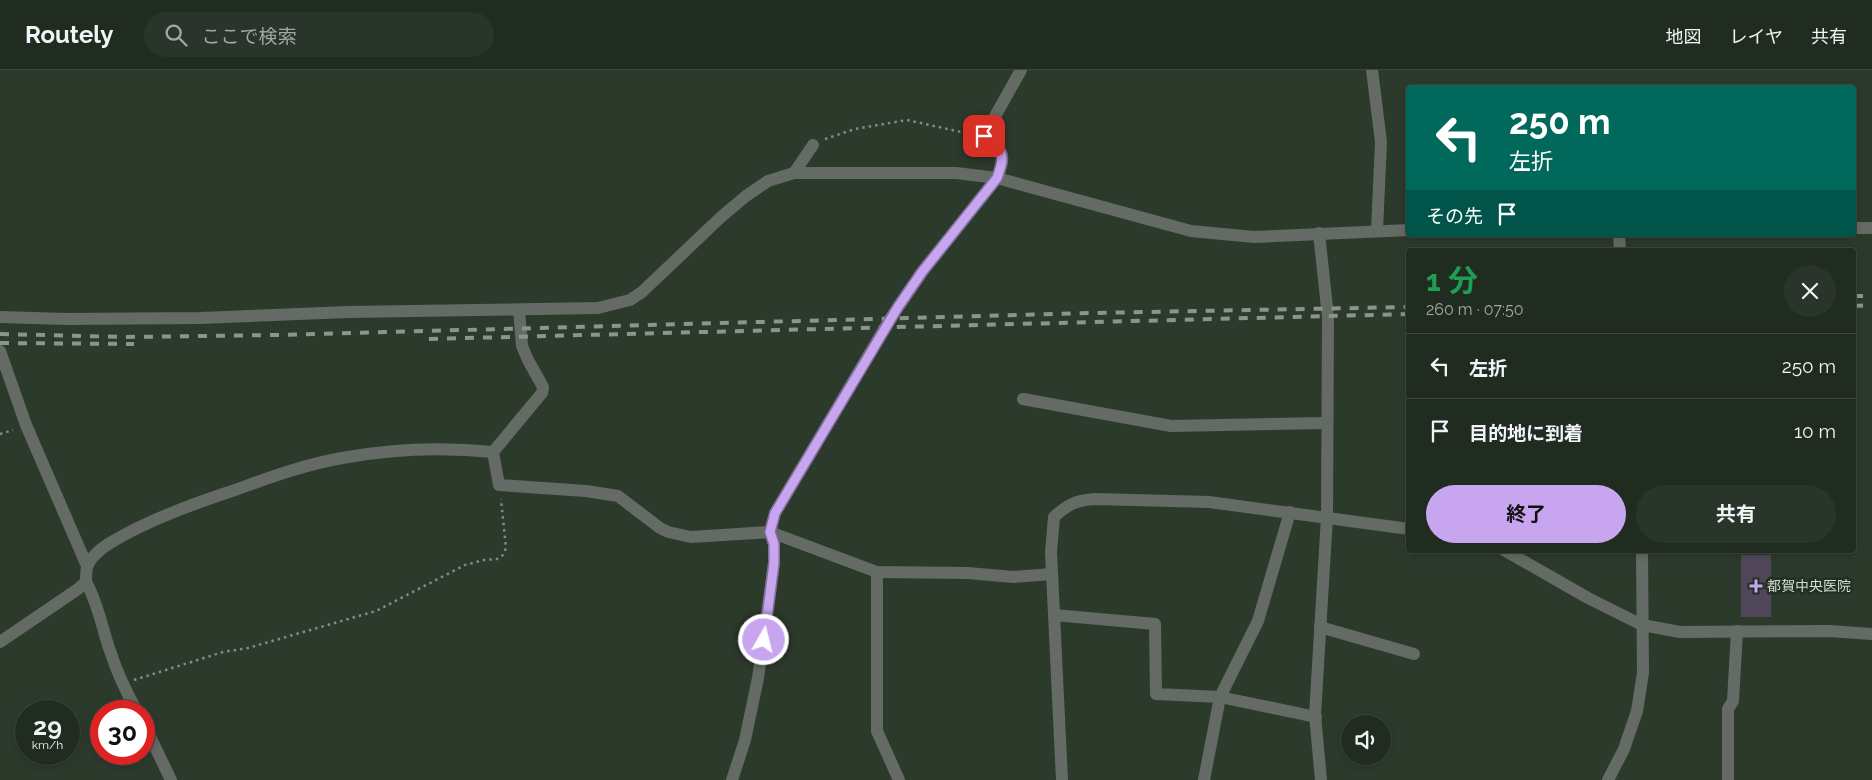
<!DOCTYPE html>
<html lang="ja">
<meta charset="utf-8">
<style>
:root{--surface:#212c21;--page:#29342a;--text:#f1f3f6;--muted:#a2a7a5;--line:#3e483f;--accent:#c7a6ef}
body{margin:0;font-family:Raleway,"Noto Sans JP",sans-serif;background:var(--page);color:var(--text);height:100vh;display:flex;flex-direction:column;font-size:19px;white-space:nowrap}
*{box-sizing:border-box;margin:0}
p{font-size:16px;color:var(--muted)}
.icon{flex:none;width:28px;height:28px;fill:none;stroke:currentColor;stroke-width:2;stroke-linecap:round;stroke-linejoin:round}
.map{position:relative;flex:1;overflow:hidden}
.panel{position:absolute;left:1406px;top:178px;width:450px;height:305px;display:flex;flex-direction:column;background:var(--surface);border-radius:5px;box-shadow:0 2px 8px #0003,0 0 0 1px var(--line)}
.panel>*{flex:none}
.guide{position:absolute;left:1406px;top:15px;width:450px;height:152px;border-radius:5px;box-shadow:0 2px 8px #0003,0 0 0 1px var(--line);background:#00695c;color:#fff;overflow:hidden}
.controls{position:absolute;left:1341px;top:645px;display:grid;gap:10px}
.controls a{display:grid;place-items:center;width:50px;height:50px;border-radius:50%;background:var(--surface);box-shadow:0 2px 8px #0003,0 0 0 1px var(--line);font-size:25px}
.speed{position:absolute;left:15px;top:630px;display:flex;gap:10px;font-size:25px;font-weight:700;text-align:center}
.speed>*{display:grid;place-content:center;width:65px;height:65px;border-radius:50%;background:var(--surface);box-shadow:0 2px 8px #0003,0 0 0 1px var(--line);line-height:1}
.speed small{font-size:12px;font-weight:400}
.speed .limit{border:8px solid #d22;background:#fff;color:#111}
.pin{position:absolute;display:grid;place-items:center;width:42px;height:42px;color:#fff;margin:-21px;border-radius:10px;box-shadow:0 2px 8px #0006}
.me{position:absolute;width:55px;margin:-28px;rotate:8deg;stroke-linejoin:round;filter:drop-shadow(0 0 4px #0008)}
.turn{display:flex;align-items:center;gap:18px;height:105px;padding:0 20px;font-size:22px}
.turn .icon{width:65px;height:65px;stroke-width:2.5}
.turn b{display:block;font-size:35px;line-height:42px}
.then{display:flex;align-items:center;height:48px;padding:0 20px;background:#0003;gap:10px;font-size:19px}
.round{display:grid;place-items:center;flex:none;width:52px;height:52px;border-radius:26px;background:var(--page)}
.head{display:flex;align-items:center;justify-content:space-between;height:85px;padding:0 20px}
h1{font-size:30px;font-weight:700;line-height:38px;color:#1e9e55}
.button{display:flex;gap:10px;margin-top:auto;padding:10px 20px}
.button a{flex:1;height:58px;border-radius:30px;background:var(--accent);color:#111;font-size:20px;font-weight:700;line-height:58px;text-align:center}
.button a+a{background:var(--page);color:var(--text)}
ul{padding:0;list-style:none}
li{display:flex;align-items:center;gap:15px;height:65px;padding:0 20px;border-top:1px solid var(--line)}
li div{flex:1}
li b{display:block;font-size:19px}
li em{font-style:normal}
header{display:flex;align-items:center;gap:30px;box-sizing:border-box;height:70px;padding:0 25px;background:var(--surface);border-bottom:1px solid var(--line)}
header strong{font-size:24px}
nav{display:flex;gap:28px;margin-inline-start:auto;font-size:18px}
.search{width:350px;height:45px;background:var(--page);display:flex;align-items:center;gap:12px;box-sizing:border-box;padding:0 18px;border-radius:28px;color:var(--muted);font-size:19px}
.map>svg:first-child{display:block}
.building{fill:#50485a}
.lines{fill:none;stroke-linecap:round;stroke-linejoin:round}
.path{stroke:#818d81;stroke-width:2.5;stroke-dasharray:2.5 4;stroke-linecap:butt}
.minor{stroke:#646b64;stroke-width:12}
.rail{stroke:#8b968b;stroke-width:4;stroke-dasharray:9 9;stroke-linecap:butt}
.route-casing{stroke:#816c9b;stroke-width:12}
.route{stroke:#c7a6ef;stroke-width:9}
.poi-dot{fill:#c7a6ef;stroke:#223023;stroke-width:2}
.labels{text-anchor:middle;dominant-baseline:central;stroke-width:5;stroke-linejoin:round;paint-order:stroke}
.poi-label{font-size:14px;fill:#d2dbd2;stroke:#223023;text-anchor:start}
</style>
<header>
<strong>Routely</strong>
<div class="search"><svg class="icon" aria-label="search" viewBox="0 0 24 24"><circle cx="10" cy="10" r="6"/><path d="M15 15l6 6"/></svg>ここで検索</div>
<nav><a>地図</a><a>レイヤ</a><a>共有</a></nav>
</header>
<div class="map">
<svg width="1872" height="710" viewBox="0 0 1872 710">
<rect width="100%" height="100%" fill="#2c3a2c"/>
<!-- building -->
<rect class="building" x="1741" y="485" width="30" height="62"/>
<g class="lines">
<!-- path -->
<g class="path">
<path d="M825,69L855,59L907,50L970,64"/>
<path d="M0,364L13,360"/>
<path d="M134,610L223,582L248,578L376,541L465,495L484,490L497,489L503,485L506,478L501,429"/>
</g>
<!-- minor -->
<g class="minor">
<path d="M1021,0L984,66C1003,81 1007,83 997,108L922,202L890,249L775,443L770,462L877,502L968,503L1013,507L1052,504"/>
<path d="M1372,0L1381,72L1377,160"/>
<path d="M794,103L813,75"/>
<path d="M1854,158H1872"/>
<path d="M1319,163L1328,247L1327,447L1315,645L1321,710"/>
<path d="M1619,165L1620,180"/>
<path d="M519,240L522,276L528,290L543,317L542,323L493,382L499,415L586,421L618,426L660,458L668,462L691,467L770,462L774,474V493L758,608L745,670L732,710"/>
<path d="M0,247L66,249L200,248L348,242L598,238L630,230L642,222L721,147L746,126L768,111L794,103H956L997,108L1191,161L1254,167L1409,160"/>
<path d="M0,281L26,355L87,496"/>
<path d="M1023,329L1171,356L1327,353"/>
<path d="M1504,480L1588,528L1642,555L1680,562L1829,561L1872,564"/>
<path d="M877,502V661L899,710"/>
<path d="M86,512C98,533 102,558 110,581C117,602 126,622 137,641"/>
<path d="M1054,545L1155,554L1156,624L1220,627L1316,647"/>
<path d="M1320,557L1414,584"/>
<path d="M0,572L78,519L86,512C86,502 86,494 93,487C101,477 113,471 124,465C157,447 193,434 229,422C266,409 302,395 342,388C391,379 443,377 493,382"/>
<path d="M144,654L171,710"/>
<path d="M1062,710L1051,482L1054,447C1067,435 1076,430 1095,429L1209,432L1409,459"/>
<path d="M1204,710L1220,627L1258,551L1290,442"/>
<path d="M1608,710L1624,679L1637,641L1643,603L1642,480"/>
<path d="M1728,710V639L1733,631L1737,561"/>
</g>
<!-- rail -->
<g class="rail">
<path d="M1854,226H1872"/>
<path d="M1854,236L1872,235"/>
<path d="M0,264L125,267L278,265L1093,243L1409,237"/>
<path d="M429,269L1409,244"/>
<path d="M0,273L134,274"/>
</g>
</g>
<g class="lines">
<defs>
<path id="route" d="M764,570L774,493V474L770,462L775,443L898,237L922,202L997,108C1006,84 1003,81 984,66"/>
</defs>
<!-- route casing -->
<use href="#route" class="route-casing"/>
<!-- route -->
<use href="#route" class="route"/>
</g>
<!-- markers -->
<path class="poi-dot" d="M1753.5 508.5h5v5h5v5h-5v5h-5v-5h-5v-5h5z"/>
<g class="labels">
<!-- poi labels -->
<g class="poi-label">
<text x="1767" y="516">都賀中央医院</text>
</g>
</g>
</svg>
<div class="controls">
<a><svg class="icon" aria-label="sound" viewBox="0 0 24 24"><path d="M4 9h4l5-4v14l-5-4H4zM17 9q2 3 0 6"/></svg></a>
</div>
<div class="speed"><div>29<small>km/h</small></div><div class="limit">30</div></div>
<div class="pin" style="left:984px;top:66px;background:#d93025"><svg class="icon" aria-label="arrive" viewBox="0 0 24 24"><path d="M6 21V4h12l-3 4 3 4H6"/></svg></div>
<svg class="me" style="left:764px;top:570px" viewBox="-20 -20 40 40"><circle r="17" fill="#c7a6ef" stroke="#fff" stroke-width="3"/><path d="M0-11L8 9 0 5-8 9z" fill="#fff"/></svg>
<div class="guide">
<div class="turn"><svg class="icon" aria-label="left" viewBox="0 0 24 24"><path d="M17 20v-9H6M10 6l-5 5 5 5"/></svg><div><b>250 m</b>左折</div></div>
<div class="then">その先<svg class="icon" aria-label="arrive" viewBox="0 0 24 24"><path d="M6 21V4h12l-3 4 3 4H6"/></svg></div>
</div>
<section class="panel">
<div class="head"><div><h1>1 分</h1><p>260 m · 07:50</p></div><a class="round"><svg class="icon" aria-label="close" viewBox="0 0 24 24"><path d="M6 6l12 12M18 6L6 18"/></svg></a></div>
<ul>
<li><svg class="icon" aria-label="left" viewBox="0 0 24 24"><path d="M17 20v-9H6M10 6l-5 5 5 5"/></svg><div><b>左折</b></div><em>250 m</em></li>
<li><svg class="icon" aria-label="arrive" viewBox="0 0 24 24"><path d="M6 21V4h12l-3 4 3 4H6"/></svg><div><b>目的地に到着</b></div><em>10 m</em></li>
</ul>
<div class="button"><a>終了</a><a>共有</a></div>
</section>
</div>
